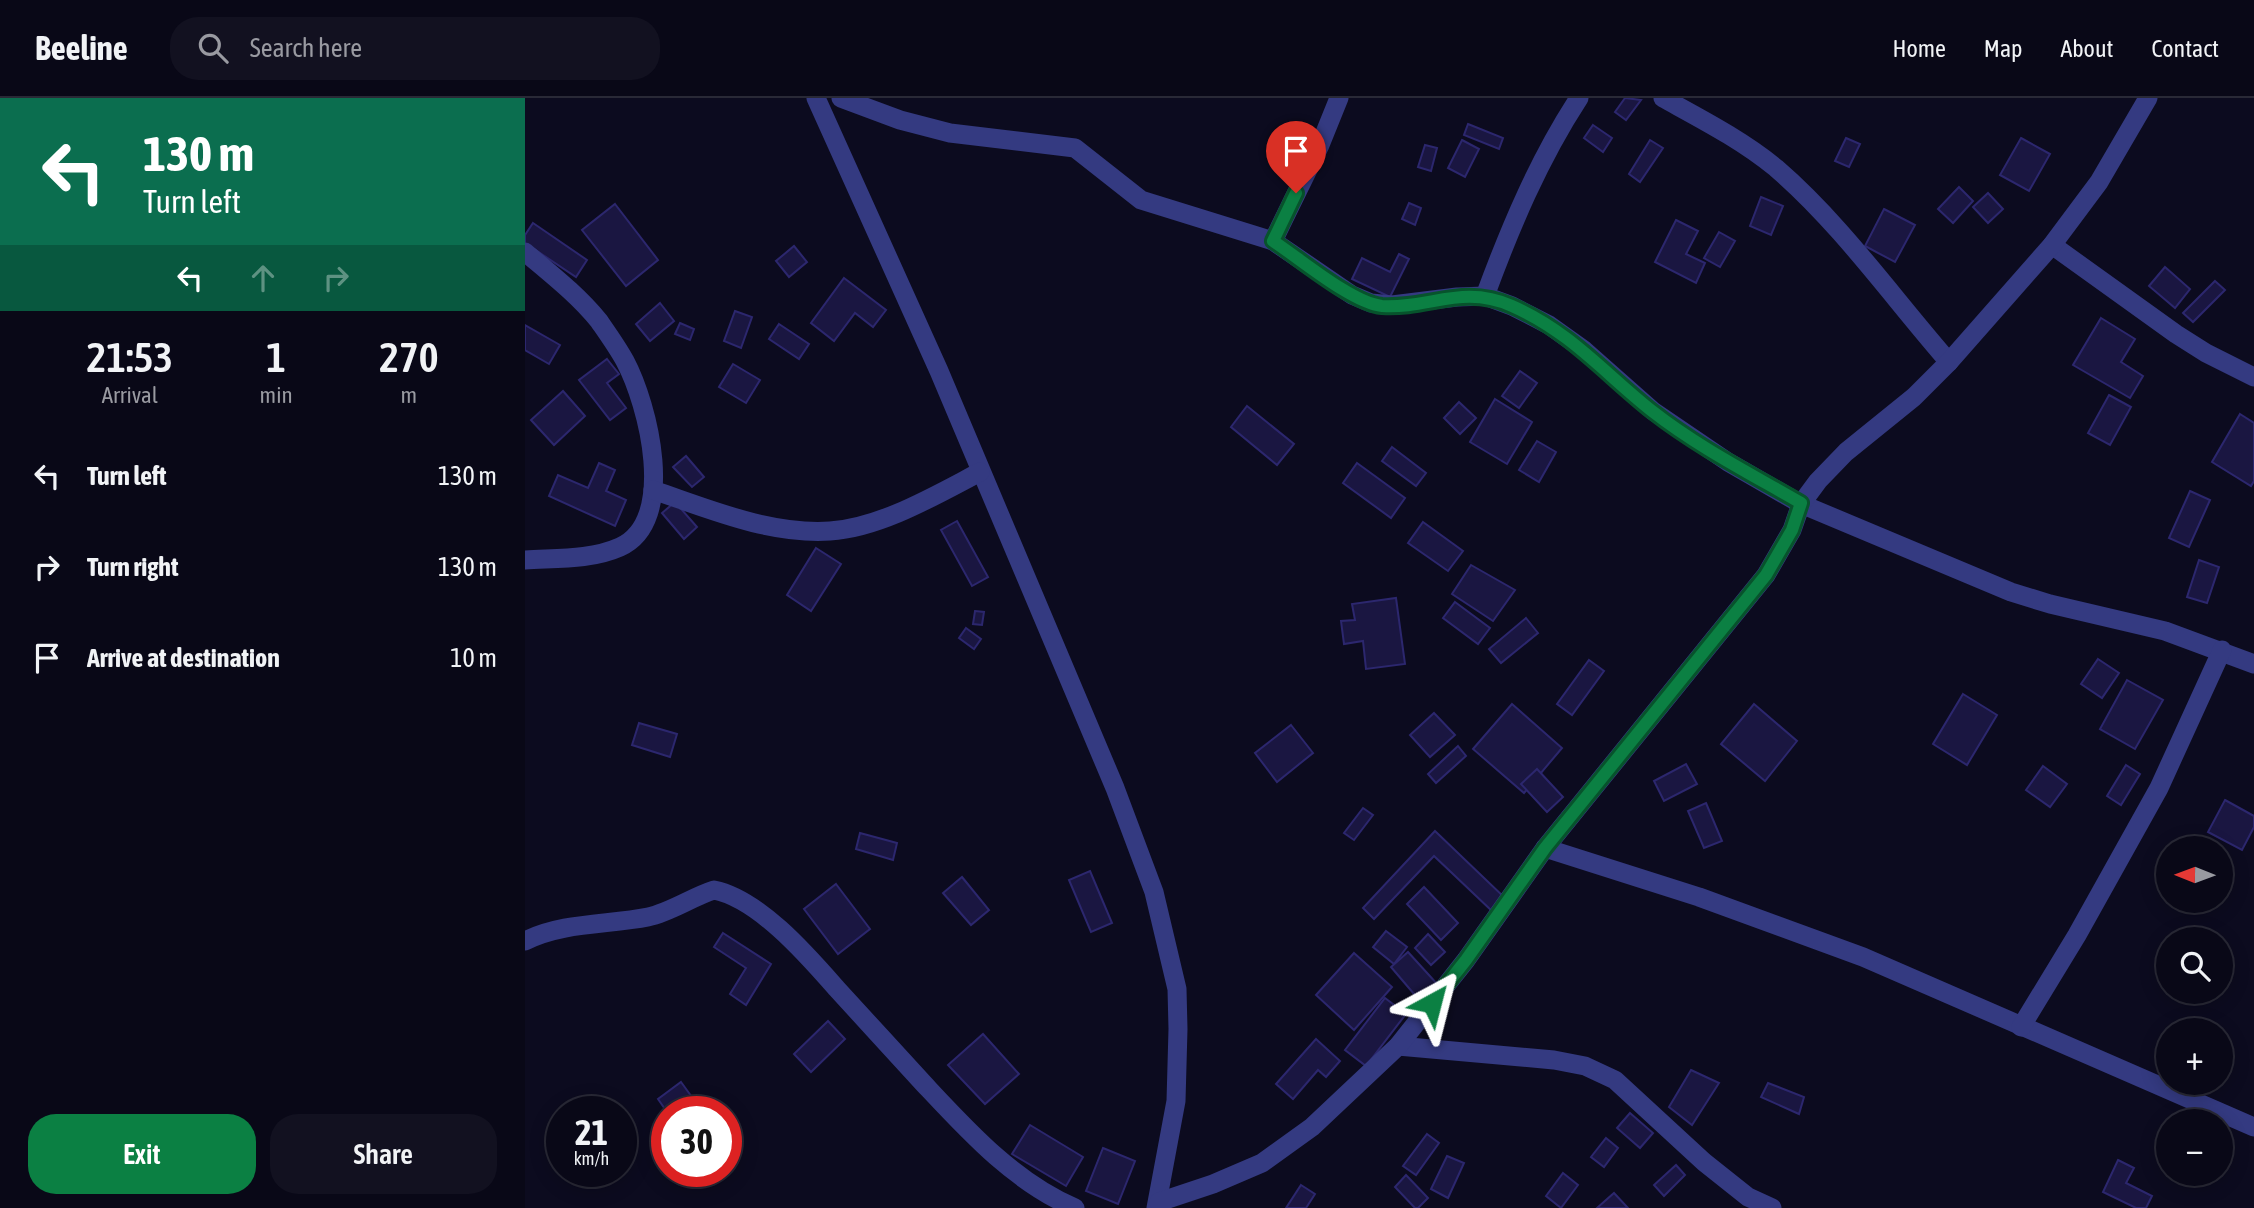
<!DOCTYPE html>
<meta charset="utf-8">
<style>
:root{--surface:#090817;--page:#121120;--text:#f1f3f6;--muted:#999aa1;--line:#292936;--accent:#0b8043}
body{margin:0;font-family:"Asap Condensed",sans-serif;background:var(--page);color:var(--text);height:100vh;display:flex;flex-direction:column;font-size:26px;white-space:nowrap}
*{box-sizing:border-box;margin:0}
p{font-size:23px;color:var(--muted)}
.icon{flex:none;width:38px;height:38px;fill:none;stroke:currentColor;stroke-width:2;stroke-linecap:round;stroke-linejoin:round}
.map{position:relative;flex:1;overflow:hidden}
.details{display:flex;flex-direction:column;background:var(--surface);width:525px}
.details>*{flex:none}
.top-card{background:#0b6e4f;color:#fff;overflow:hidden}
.needle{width:46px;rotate:271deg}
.fabs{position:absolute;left:1631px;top:738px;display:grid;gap:14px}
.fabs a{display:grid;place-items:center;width:77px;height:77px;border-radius:50%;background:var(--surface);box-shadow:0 4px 18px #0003,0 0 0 2px var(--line);font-size:35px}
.speed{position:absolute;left:21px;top:998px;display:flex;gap:14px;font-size:35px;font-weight:700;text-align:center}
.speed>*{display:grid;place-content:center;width:91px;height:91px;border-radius:50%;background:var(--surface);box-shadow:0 4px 18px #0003,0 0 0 2px var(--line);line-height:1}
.speed small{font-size:18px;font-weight:400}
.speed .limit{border:10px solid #d22;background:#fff;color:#111}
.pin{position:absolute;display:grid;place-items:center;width:60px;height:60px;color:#fff;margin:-72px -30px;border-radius:50% 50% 50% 0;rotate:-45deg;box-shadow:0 0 7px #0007}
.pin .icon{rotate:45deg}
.me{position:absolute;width:77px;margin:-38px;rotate:38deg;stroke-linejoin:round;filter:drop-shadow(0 0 5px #0008)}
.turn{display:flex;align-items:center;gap:24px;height:147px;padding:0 28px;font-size:32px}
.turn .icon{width:91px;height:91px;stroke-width:2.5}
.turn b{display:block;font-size:49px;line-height:60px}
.lanes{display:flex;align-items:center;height:66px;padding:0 28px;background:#0003;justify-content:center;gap:35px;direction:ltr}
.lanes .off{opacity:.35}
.eta{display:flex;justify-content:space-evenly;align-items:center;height:119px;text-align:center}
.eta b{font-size:42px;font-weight:600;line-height:49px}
.button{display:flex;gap:14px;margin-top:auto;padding:14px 28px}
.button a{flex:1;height:80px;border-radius:28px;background:var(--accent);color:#fff;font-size:28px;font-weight:600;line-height:80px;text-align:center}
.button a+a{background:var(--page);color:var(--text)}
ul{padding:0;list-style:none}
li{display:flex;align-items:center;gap:21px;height:91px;padding:0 28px}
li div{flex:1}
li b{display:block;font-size:26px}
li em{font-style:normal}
header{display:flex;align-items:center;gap:42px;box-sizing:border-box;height:98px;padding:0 35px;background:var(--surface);border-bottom:2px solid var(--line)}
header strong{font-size:33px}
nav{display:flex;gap:38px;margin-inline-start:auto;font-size:24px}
.search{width:490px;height:63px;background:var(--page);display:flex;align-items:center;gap:18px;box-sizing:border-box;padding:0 24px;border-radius:28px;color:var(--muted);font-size:26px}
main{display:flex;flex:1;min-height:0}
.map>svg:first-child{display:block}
.building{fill:#1a1641;stroke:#2c276e;stroke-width:2}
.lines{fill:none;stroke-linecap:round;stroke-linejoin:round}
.minor{stroke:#343a81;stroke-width:19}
.route-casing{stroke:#07532c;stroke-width:18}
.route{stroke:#0b8043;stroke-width:12}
</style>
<header>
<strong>Beeline</strong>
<div class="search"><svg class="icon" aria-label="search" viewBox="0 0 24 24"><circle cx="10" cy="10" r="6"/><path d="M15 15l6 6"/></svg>Search here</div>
<nav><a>Home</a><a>Map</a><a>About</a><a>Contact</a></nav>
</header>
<main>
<section class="details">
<div class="top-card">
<div class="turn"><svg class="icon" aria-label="left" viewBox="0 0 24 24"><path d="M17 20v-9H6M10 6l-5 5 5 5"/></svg><div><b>130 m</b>Turn left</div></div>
<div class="lanes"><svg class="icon" aria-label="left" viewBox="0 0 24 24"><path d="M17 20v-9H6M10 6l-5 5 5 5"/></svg><svg class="icon off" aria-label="ahead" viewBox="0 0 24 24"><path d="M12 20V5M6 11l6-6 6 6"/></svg><svg class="icon off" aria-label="right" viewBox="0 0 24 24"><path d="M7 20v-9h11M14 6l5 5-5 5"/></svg></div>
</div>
<div class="eta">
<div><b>21:53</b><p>Arrival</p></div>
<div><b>1</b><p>min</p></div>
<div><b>270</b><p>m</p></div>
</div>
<ul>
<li><svg class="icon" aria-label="left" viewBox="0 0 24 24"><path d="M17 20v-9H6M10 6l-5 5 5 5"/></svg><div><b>Turn left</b></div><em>130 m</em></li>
<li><svg class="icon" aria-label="right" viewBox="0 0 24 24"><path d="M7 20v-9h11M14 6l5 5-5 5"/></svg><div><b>Turn right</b></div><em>130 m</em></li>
<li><svg class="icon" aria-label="arrive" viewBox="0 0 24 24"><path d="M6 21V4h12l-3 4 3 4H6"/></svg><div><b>Arrive at destination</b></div><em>10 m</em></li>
</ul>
<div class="button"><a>Exit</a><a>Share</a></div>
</section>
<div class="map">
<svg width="1729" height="1110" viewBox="0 0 1729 1110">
<rect width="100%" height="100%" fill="#0c0b1f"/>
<!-- building -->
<g class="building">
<path d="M1100,0L1116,2L1101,22L1090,14Z"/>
<path d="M943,26L978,40L974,51L939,37Z"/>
<path d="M1068,27L1087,40L1078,54L1059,40Z"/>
<path d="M1321,40L1335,46L1324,69L1310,63Z"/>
<path d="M1496,40L1525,56L1504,93L1475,77Z"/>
<path d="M937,42L954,51L940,79L923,70Z"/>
<path d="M1125,42L1138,50L1115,84L1104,76Z"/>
<path d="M900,47L912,50L906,73L893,69Z"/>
<path d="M1434,89L1448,103L1428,125L1413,111Z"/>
<path d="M1463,95L1478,111L1463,125L1448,109Z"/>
<path d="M1236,99L1258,108L1246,137L1225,128Z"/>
<path d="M884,105L896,110L890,127L877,121Z"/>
<path d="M90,106L133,162L101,188L57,132Z"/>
<path d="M1359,111L1390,127L1370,164L1340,148Z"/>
<path d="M1151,122L1173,133L1161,156L1180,165L1171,185L1130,164Z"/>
<path d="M8,125L62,162L51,179L0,145V137Z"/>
<path d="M1194,134L1210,143L1195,169L1179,160Z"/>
<path d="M269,148L282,164L264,179L251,163Z"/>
<path d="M874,156L884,161L865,199L827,181L837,160L865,174Z"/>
<path d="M1640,169L1665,191L1650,210L1624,188Z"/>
<path d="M319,180L361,212L348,229L330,215L309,243L286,225Z"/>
<path d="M1690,183L1700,192L1668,224L1658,215Z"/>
<path d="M135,205L149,223L125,243L111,226Z"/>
<path d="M210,213L227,219L216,250L199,243Z"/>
<path d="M1576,220L1610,241L1596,264L1618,278L1605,300L1548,267Z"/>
<path d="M155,225L169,231L165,242L150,236Z"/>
<path d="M254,226L284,246L274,261L244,241Z"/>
<path d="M0,227L35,247L24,266L0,252Z"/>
<path d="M82,261L94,276L82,285L101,310L85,322L54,282Z"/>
<path d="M208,266L235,282L221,305L194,289Z"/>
<path d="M995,273L1012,285L994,310L977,298Z"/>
<path d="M38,293L60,318L29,347L6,322Z"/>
<path d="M1584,297L1606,309L1585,347L1563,335Z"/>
<path d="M970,301L1007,324L982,366L945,344Z"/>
<path d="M934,304L951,320L935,336L919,320Z"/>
<path d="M722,308L769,346L752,367L706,329Z"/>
<path d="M1715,316L1729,325V383L1726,388L1687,364Z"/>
<path d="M1012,343L1031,354L1014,384L994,372Z"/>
<path d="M867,349L901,375L891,388L857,363Z"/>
<path d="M161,358L179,379L167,389L148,369Z"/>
<path d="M74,365L90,372L81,393L101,402L90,428L24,398L33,377L63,390Z"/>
<path d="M832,365L880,400L866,420L818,385Z"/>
<path d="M1665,393L1685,402L1664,449L1644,440Z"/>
<path d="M150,404L172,429L159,441L137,415Z"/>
<path d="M432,423L463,479L447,488L416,432Z"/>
<path d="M898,424L938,453L923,473L883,445Z"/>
<path d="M291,450L316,466L286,513L262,497Z"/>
<path d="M1674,462L1694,469L1682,505L1662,499Z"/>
<path d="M946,467L990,492L968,523L927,496Z"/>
<path d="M871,500L880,566L841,571L838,543L819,546L816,523L830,522L827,506Z"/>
<path d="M930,504L965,530L953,546L918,520Z"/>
<path d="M450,513L459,514L457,527L448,526Z"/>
<path d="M1001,520L1013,535L976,565L964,551Z"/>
<path d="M441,530L456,541L449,551L434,540Z"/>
<path d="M1573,561L1594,575L1577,600L1556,586Z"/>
<path d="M1064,562L1079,573L1047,617L1032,606Z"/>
<path d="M1602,582L1638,602L1610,651L1575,631Z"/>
<path d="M1438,596L1472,617L1442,667L1408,646Z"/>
<path d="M987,606L1037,650L999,695L948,651Z"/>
<path d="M1229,606L1272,643L1240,683L1196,646Z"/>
<path d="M909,615L930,637L905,659L885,637Z"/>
<path d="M114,625L152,636L145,659L107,647Z"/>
<path d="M766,627L788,655L752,684L730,655Z"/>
<path d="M933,648L941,658L911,685L903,676Z"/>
<path d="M1161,666L1172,686L1139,703L1129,683Z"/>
<path d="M1601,667L1615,676L1596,707L1582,698Z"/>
<path d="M1518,668L1542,686L1525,709L1501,692Z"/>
<path d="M1012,671L1038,699L1022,714L996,686Z"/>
<path d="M1700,702L1729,718V729L1717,752L1683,734Z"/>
<path d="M1181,705L1197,743L1179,750L1163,713Z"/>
<path d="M838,710L848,717L829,742L819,735Z"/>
<path d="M910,733L980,800L968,814L909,758L849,821L838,810Z"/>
<path d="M335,735L372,745L368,762L331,751Z"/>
<path d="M565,773L587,825L566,834L544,782Z"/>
<path d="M437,779L464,812L446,827L418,795Z"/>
<path d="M311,786L345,831L313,856L279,811Z"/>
<path d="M899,789L933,825L916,842L882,806Z"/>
<path d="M861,833L882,849L869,866L848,849Z"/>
<path d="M198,835L246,866L221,907L205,896L221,870L189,849Z"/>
<path d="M903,836L920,854L906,867L890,850Z"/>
<path d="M883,854L913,887L895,903L866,869Z"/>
<path d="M829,855L867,889L829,932L791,897Z"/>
<path d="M860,900L881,916L841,968L820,952Z"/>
<path d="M303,923L320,941L286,974L269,956Z"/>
<path d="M458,936L494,976L460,1006L423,967Z"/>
<path d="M791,941L815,963L801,979L793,972L768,1001L751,986Z"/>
<path d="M1166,972L1194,985L1167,1027L1144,1009Z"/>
<path d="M156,984L177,1013L142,1014L133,1001Z"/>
<path d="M1243,985L1279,999L1274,1016L1236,999Z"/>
<path d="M1105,1015L1128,1035L1115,1050L1092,1030Z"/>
<path d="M505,1027L558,1059L541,1088L487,1056Z"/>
<path d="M902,1036L914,1045L891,1077L878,1068Z"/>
<path d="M1081,1040L1093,1050L1079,1069L1066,1059Z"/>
<path d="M578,1050L610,1063L593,1106L561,1093Z"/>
<path d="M922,1058L939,1065L923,1100L906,1091Z"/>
<path d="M1593,1062L1609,1070L1601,1085L1627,1098L1621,1110H1611L1578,1094Z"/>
<path d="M1151,1067L1160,1077L1139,1098L1129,1087Z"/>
<path d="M1038,1075L1053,1087L1036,1110L1021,1098Z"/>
<path d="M881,1077L903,1100L893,1110H890L870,1089Z"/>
<path d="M776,1087L790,1096L781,1110H761Z"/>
<path d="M1089,1095L1103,1110H1072Z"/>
</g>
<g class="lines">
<!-- minor -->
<g class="minor">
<path d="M291,0L414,273L590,690L629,794L652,891L653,931L651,1003L631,1110"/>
<path d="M316,0L375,22L425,35L550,50L616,102L748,143L827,197L846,205L867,207L932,199L960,198L987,208L1024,227L1059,252L1128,313L1203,364L1276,406L1486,494L1525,506L1640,533L1729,566"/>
<path d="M1138,0C1176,21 1217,42 1251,70C1316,126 1368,200 1424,264"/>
<path d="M748,143L795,47L814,0"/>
<path d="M1527,147L1651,236L1681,255L1729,279"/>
<path d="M0,154C26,176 53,197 74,223C83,236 93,250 100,263C123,306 153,423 95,449C66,462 31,460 0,462"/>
<path d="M960,198C985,130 1014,61 1054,0"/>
<path d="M128,392C184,411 245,437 305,433C355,430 411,397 455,374"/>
<path d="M1020,750L1174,799L1338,859L1729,1029"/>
<path d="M0,843C38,824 83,827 123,819C146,814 167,799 189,792C234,801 283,858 312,891C341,923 370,954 399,986C443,1033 489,1084 550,1110"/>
<path d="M1496,929L1552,837L1634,690L1697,552"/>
<path d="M873,948L1029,962L1060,968L1090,982L1179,1064L1223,1099L1247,1110"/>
<path d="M634,1104L688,1086L737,1065L787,1029L873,948L941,862L1020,750L1241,477L1267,432L1276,406L1293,383L1321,354L1389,299L1424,264L1527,147L1574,84L1623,0"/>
</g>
</g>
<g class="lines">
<defs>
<path id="route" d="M771,95L748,143C774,160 827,205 857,208C905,211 937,186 987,208C1046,234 1079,275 1127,313C1173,349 1226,376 1276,405L1267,432L1241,477L1020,750L941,862L907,905"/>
</defs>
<!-- route casing -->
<use href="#route" class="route-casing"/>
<!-- route -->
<use href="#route" class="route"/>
</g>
</svg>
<div class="fabs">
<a><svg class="needle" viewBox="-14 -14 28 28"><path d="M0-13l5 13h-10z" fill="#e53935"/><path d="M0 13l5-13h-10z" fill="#999aa1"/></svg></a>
<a><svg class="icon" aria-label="search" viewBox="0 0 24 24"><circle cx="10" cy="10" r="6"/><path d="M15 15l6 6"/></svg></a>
<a>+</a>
<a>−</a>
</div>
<div class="speed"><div>21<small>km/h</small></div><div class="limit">30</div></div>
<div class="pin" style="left:771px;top:95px;background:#d93025"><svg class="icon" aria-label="arrive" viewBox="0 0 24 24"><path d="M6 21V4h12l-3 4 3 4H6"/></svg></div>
<svg class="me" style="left:907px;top:905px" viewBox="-20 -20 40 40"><path d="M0-17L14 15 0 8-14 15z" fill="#0b8043" stroke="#fff" stroke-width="4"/></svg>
</div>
</main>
